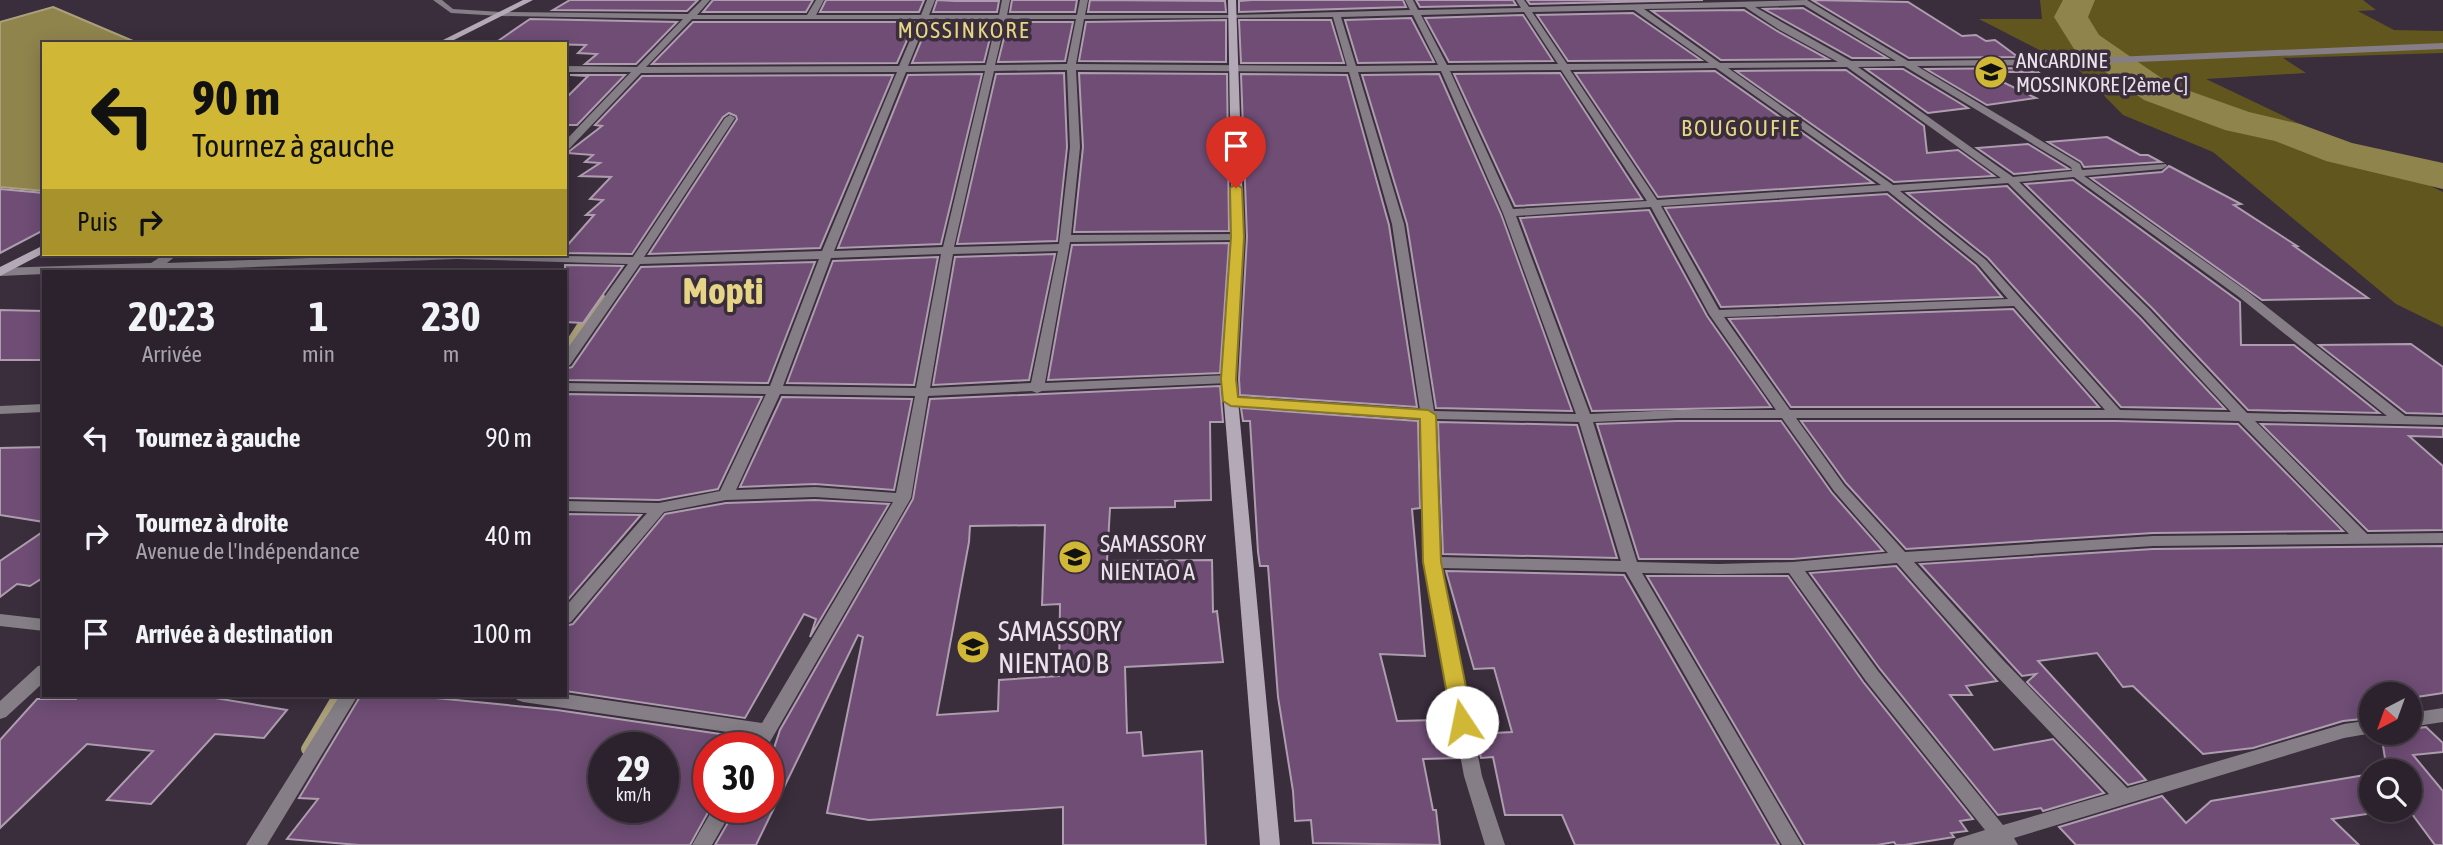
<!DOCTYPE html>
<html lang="fr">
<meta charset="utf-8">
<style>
:root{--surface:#2c222d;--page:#342a35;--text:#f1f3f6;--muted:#a6a4aa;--line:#483f49}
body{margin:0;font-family:"Asap Condensed",sans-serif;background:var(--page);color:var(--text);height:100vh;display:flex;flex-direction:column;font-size:26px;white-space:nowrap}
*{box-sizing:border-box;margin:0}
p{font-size:23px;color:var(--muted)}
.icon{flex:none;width:38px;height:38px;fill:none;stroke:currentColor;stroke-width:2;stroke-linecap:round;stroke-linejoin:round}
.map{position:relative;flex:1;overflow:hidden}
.panel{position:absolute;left:42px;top:270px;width:525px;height:427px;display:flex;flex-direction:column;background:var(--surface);border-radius:0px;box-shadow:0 4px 18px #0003,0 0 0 2px var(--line)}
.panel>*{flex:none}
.hud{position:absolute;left:42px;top:42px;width:525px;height:214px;border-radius:0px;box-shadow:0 4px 18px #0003,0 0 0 2px var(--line);background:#d1b736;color:#111;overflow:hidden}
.needle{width:46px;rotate:221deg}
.tools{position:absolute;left:2359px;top:682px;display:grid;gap:14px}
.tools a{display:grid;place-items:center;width:63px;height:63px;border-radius:50%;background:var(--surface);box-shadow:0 4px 18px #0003,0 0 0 2px var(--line);font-size:35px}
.speed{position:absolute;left:588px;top:732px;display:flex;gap:14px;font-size:35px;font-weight:700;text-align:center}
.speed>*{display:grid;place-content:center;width:91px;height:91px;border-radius:50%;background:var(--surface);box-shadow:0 4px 18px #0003,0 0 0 2px var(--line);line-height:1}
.speed small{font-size:18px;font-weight:400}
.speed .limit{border:10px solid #d22;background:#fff;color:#111}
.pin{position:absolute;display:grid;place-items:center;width:60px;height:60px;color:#fff;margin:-72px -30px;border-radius:50% 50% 50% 0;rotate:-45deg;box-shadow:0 0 7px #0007}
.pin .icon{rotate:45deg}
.me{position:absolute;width:77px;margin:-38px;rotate:349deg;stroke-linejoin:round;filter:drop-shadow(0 0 5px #0008)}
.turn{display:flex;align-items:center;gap:24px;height:147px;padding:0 35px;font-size:32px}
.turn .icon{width:91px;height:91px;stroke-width:2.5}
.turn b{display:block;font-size:49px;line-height:60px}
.then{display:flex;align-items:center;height:66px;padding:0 35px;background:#0003;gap:14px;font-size:26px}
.eta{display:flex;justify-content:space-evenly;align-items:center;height:119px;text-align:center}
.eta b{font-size:42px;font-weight:700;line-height:49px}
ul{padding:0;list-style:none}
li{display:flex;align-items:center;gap:21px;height:98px;padding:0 35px}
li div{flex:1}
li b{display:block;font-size:26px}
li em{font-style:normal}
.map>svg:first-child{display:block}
.green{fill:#62561f}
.water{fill:#90844d;stroke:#aba07c;stroke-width:2}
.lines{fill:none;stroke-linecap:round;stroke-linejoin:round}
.stream-far2{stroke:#aba07c;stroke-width:8}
.stream-far1{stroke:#aba07c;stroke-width:10}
.stream{stroke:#aba07c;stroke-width:12}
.river{fill:#90844d;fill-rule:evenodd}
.building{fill:#6f4d75;stroke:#ad9daf;stroke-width:2;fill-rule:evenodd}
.service{fill:#857e86;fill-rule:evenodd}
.minor{fill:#857e86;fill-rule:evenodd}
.secondary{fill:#b4a9b6;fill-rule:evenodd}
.route{fill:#d1b736;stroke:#887723;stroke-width:2}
.labels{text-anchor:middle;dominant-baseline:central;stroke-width:7;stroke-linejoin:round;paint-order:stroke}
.far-poi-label{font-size:21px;fill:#eae1eb;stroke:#3a2d3c;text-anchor:start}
.far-quarter-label{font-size:23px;letter-spacing:2px;fill:#e6d587;stroke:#3a2d3c}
.poi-label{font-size:24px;fill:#eae1eb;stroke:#3a2d3c;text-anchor:start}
.near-poi-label{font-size:28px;fill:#eae1eb;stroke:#3a2d3c;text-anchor:start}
.town-label{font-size:38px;font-weight:bold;fill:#e6d587;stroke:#3a2d3c}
</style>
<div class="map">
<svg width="2443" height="845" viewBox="0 0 2443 845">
<rect width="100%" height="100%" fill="#3a2d3c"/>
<!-- green -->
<path class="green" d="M2040,0H2363L2376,10L2358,11L2394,30L2443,31V53L2283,58L2306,73L2206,79L2443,192V327L2396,304L2213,152L2123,115L2080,71L1979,19H2042Z"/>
<!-- water -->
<path class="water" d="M53,7L140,44H44V191L0,187V22Z"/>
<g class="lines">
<!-- stream-far2 -->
<path class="stream-far2" d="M580,329L601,297"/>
<!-- stream-far1 -->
<path class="stream-far1" d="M565,352L581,327"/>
<!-- stream -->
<path class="stream" d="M307,749L339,695"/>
<!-- river -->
<path class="river" d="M2063,0H2095L2088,17L2099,35L2170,84L2249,112L2300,124L2352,143L2443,163V189L2326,161L2275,141L2225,130L2144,100L2074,49L2054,17Z"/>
</g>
<!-- building -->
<g class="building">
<path d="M570,0H698L687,11L553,10Z"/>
<path d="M713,0H813L806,12H703Z"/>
<path d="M826,0H924L919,12H820Z"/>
<path d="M937,0L955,1H999L997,12H933Z"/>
<path d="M1012,0H1077L1075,12H1010Z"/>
<path d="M1090,0L1225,1L1226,12H1088Z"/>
<path d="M1252,0H1403L1406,7L1239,12V1Z"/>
<path d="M1416,0H1513L1516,5L1420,7Z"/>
<path d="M1527,0H1703L1530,4Z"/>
<path d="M1812,0L1908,2L1962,36L1976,35L1986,41L1995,40L2018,57L1909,58Z"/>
<path d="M1803,8L1887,58H1852L1764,9Z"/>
<path d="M1744,10L1777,31L1828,59L1721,60L1652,11Z"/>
<path d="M1633,13L1701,60L1568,61L1537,15Z"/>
<path d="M1523,15L1553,61L1449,62L1425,18Z"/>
<path d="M1411,18L1434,62L1358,63L1345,20Z"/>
<path d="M530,19L677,22L636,64H585L597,54L578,53L586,45L495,43Z"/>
<path d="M1226,20V62L1079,61L1086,22Z"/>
<path d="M1239,20H1331L1344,63H1241Z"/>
<path d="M693,22H915L897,63L652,64Z"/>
<path d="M929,22H994L984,62L912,63Z"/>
<path d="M1008,22H1073L1065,61L998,62Z"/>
<path d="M2033,68L2038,72H1982L2036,98L1987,105L1926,69Z"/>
<path d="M1866,69H1903L1968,108L1928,113Z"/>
<path d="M1846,70L1924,126L1927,153L1958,150L1994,176L1894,182L1736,71Z"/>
<path d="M1715,71L1873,183L1658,197L1575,73Z"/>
<path d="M1064,73L1067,147L1057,241L957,244L996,74Z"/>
<path d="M1079,73L1227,74L1229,231L1074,232L1083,147Z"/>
<path d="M1560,73L1642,199L1515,206L1454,74Z"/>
<path d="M982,74L941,244L838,248L908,75Z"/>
<path d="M1241,74L1347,75L1389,225L1417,407L1240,395L1239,379L1247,237Z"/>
<path d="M1439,74L1501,214L1572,411L1436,408L1407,224L1362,75Z"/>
<path d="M570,75H625L577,125H565V99L588,76Z"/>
<path d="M893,75L820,248L649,254L737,119L736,116L729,113L723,117L632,254L565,253V248L594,215H586L603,200L590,199L611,177L580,176L600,163L585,162L593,155L567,153L602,126L595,125L642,76Z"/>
<path d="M2107,137L2140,155H2148L2161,162L2084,167L2081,162L2048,142Z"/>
<path d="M2028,144L2069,169L2014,174L1977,148Z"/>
<path d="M2169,166L2241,204L2234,205L2297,246H2294L2368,298L2262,300L2091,178L2162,172Z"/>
<path d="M2073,180L2240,302L2241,345H2294L2379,413L2248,410L2152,308L2025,184Z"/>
<path d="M2007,186L2140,318L2225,409L2121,407L1988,258L1907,193Z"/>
<path d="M0,189L44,193V230L0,253Z"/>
<path d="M1887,194L1976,266L2002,297L1721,307L1665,208Z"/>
<path d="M1649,210L1707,316L1771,407L1592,411L1520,218Z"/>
<path d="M1229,243L1220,373L1048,380L1072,245Z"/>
<path d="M1055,254L1029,380L933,385L955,257Z"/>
<path d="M938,257L914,385L787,383L833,261Z"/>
<path d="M815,262L768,383L565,380L568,368L572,367L641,267Z"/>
<path d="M565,265L623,266L583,323L565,322Z"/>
<path d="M2013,309L2099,407H1791L1729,319Z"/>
<path d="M0,310L44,311V360H0Z"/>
<path d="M2411,344L2443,367V414L2406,413L2319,345Z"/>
<path d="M1220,386L1223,422H1210L1211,500L1175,501V507L1110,508L1107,561L1212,560L1213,612L1217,611L1223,662L1125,667L1127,733L1141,732L1143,756L1202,751L1206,845H1063V807L869,820L827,813L863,637L858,635L756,845H715L737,807H768V766L780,730L913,499L930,399ZM1045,525L1042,605L1060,604L1059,676L999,680L998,711L937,715L969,542L970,526Z"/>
<path d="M565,394L762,397L718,489L659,500L565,498Z"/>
<path d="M782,397L912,399L894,490L815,484L740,487Z"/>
<path d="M1241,408L1418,421L1420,508L1412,509L1425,656L1380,654L1397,721L1437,720L1441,735H1454L1458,758L1423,759L1433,810H1436L1440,845L1313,843L1311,820L1295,821L1293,791L1278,697L1268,566H1260L1258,552L1250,421H1243Z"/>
<path d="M1677,421H1781L1832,493L1883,551L1793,559H1639L1597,424Z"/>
<path d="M1801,421H2116L2238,424L2343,531L2153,533L1906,549L1846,483Z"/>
<path d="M1438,422L1577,425L1617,558L1443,554Z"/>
<path d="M2261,424L2443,428V437L2409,436L2443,466V530L2368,531Z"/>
<path d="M44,447V522L0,515V448Z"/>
<path d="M815,500L889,504L810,637L816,619L804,614L745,718L565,691V626L573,624L665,514L726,503Z"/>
<path d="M565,514L641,515L565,603Z"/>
<path d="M44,531V577L30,586L17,584L0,597V561Z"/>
<path d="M2443,546V693L2410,698V695H2371V718L2343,721L2253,748L2203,754L2133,686L2123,687L2097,653L2038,661L2146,780L2128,785L2027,682L2036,674L2022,676L1920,564L2153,549Z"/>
<path d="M1896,566L1997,681L1966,686L1972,695H1950L1994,750L2053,739L2104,793L2043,811L2041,808L1998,815L1880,669L1810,573Z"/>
<path d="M1446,571L1624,575L1779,845H1575L1562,815H1505L1493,757L1481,758L1476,734L1512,732L1494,668L1474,669Z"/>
<path d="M1647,576H1788L1864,683L1973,819L1960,821L1967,831L1951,833L1954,837L1904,845H1896L1894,842L1877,845H1805Z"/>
<path d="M79,695H197L287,710L264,738L215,734L151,804L107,800L153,751L87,744L0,828V740L37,699H76Z"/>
<path d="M361,695H405L557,710L734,736L728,747H709V807H711L690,845H359L287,839L318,799L299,798ZM604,747H663V807H604Z"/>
<path d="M2426,727L2443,743V752L2413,755L2443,791V845H2435L2409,810L2410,772H2383L2387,771L2381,733H2410V729Z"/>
<path d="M2371,774V810H2395L2332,819L2359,845H2076L2059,827L2162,796L2186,823L2211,801Z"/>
</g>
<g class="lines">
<!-- service -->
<path class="service" d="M433,0H442L453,9L501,12L505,14L501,16L451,13Z"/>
<!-- minor -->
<g class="minor">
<path d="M702,0H710L697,15H807L816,0H824L816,15H921L927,0H935L929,15H999L1002,0H1010L1007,15H1077L1080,0H1088L1085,15H1232L1410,10L1405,0H1413L1418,10L1521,8L1516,0H1524L1529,7L1807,0L1908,61L2067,59L2443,43V49L2067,65L1917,66L2080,164L2082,170L2166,164L2167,166L2162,169L2084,176L2248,292L2405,416L2443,417V425L2255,421L2367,534L2443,533V543L2153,546L1914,562L2003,660L2127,788L2344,724L2371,720V733H2373L2344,738L2014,838L2018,845H1953L1956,839L1985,830L1866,681L1789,573L1718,574L1642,573L1802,845H1782L1626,572L1441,568L1482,776L1505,845H1485L1464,776L1424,562L1421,419L1231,405L1224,401L1231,397L1420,410L1392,224L1349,72L1076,70L1080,147L1071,235L1238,234L1244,237L1238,240L1070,242L1045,383L1229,375L1236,379L1229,383L1042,391L1037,393L1032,391L928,396L911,498L767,747H749L755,736L523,702L517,700L514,695L565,694L762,723L893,502L815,497L726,500L664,512L571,622L565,624V607L647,513L565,511V501L659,503L720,491L766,394L565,391V383L770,386L819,259L640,264L570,365L565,366V352L628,264L457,259L153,271H44V274L0,276V268L151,263L165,254H178L167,263L421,254L633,257L725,118L730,115L735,118L644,257L822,251L897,72L641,73L569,149L565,150V141L631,72H565V66L637,67L683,19L501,16L497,14L501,12L688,14ZM1804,5L1896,61H1851L1755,7ZM1745,7L1778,29L1838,62L1720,63L1644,9ZM1634,10L1709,63L1567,64L1532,12ZM1524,12L1558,64L1447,65L1421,15ZM1413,15L1438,65L1356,66L1341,17ZM1333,17L1347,66L1076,64L1084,19ZM692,19H919L899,66L646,67ZM927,19H997L986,65L908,66ZM1006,19H1076L1067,64L995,65ZM1904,66L2071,167L2072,171L2013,177L1858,67ZM1847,67L2001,178L1893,185L1728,68ZM1716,68L1881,185L1657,200L1570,70ZM1056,70H1067L1070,147L1059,244L954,247L994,71ZM1561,70L1647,201L1513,209L1450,71ZM985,71L943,247L834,251L906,72ZM1441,71L1503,213L1576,414L1434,411L1404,224L1358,72ZM2074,177L2239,297L2387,416L2247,413L2150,310L2019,182ZM2008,183L2142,316L2231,412L2120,410L1986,260L1900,191ZM1888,191L1978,264L2008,299L1719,310L1661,206ZM1651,207L1709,314L1776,410H1677L1590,414L1516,216ZM1058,251L1031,383L930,388L953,254ZM941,254L916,388L783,386L831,258ZM2014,306L2105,410H1790L1724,317ZM780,394L915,396L896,493L815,487L736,490ZM1677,418H1782L1834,491L1888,553L1793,562L1718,564L1637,562L1593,422ZM1796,418H2116L2239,421L2349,534L2153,536L1905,552L1844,485ZM1435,419L1579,422L1621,561L1440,557ZM1897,563L1991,670L2109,794L2003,825L1878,671L1805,571Z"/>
<path d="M44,404V412L0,414V406Z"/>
<path d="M0,614L44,619V631L0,626Z"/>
<path d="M44,665V682L6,717L0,719V701L38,666Z"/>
<path d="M340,695H358L267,845H246Z"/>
<path d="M2443,708V722L2410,727V713Z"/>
<path d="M714,807H734L712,845H692Z"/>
</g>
<!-- secondary -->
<g class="secondary">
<path d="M523,0H533L446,44H435Z"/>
<path d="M1228,0H1236L1244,237L1236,379L1280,845H1260L1222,379L1232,237Z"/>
<path d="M44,245V253L0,276V267Z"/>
</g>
</g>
<!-- route -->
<path class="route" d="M1236,184L1242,188L1244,237L1236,379L1238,397L1428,410L1436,415L1441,562L1473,722L1470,728L1462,730L1455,728L1452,722L1423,562L1420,419L1231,406L1223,401L1221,379L1231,237L1230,188Z"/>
<!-- icons -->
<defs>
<symbol id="school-disc" viewBox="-11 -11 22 22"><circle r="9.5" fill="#d1b736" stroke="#3a2d3c"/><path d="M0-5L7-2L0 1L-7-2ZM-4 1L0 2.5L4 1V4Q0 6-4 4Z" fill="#111"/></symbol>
</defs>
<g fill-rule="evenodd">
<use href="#school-disc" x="1972" y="53" width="38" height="38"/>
<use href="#school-disc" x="1056" y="538" width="38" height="38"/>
<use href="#school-disc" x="954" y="628" width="38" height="38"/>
</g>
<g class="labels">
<!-- far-poi labels -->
<g class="far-poi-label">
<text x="2016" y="60">ANCARDINE<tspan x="2016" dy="24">MOSSINKORE [2ème C]</tspan></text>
</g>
<!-- far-quarter labels -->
<g class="far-quarter-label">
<text x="964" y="30">MOSSINKORE</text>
<text x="1741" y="128">BOUGOUFIE</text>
</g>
<!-- poi labels -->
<g class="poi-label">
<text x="1100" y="543">SAMASSORY<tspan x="1100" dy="28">NIENTAO A</tspan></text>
</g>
<!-- near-poi labels -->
<g class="near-poi-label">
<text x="998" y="631">SAMASSORY<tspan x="998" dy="32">NIENTAO B</tspan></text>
</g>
<!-- town labels -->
<g class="town-label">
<text x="723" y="290">Mopti</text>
</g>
</g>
</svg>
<div class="tools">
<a><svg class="needle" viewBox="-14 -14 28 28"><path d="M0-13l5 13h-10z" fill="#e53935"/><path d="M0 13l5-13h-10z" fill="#a6a4aa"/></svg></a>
<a><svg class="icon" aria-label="search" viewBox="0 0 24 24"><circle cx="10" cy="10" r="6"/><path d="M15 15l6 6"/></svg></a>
</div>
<div class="speed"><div>29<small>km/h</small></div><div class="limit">30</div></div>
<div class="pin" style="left:1236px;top:188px;background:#d93025"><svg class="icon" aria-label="arrive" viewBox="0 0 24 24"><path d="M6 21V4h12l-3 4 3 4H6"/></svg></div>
<svg class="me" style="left:1462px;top:722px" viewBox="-20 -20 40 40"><circle r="19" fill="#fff"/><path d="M0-13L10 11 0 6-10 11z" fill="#d1b736"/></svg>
<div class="hud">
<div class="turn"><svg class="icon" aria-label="left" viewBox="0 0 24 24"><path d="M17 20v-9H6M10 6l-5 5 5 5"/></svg><div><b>90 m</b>Tournez à gauche</div></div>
<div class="then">Puis<svg class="icon" aria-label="right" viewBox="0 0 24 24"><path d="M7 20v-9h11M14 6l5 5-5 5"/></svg></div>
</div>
<section class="panel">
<div class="eta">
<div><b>20:23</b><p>Arrivée</p></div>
<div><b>1</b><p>min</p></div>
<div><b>230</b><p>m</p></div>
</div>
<ul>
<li><svg class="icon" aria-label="left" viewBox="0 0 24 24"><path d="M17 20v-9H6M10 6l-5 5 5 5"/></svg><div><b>Tournez à gauche</b></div><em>90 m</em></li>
<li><svg class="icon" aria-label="right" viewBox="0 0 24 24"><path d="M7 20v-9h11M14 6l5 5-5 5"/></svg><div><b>Tournez à droite</b><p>Avenue de l'Indépendance</p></div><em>40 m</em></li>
<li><svg class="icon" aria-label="arrive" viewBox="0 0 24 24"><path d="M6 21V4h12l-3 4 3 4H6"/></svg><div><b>Arrivée à destination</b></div><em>100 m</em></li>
</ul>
</section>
</div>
